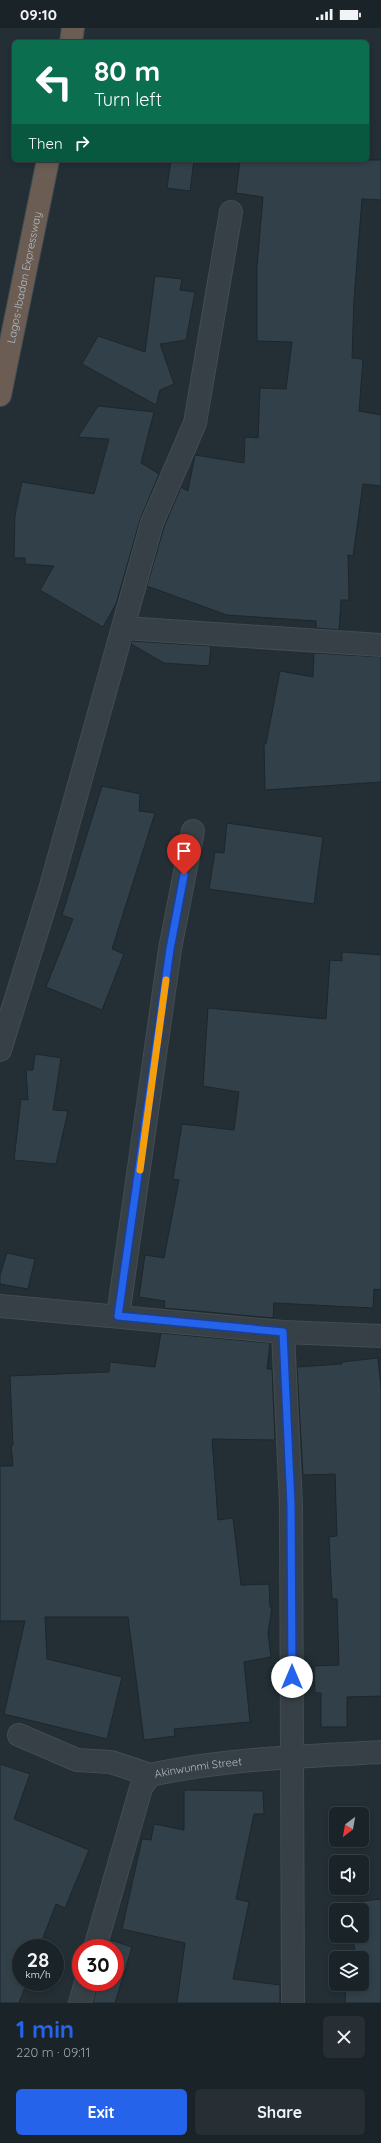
<!DOCTYPE html>
<meta charset="utf-8">
<style>
:root{--surface:#1a2328;--page:#272f34;--text:#f1f3f6;--muted:#9fa4a8;--line:#384045;--accent:#2563eb}
body{margin:0;font-family:Quicksand,sans-serif;background:var(--page);color:var(--text);height:100vh;display:flex;flex-direction:column;font-size:15px;white-space:nowrap}
*{box-sizing:border-box;margin:0}
p{font-size:13px;color:var(--muted)}
.icon{flex:none;width:22px;height:22px;fill:none;stroke:currentColor;stroke-width:2;stroke-linecap:round;stroke-linejoin:round}
.map{position:relative;height:1975px;overflow:hidden}
.side{display:flex;flex-direction:column;background:var(--surface);flex:1}
.side>*{flex:none}
.hud{position:absolute;left:12px;top:12px;width:357px;height:122px;border-radius:6px;box-shadow:0 2px 6px #0003,0 0 0 1px var(--line);background:#0b6e4f;color:#fff;overflow:hidden}
.needle{width:26px;rotate:211deg}
.fabs{position:absolute;left:329px;top:1779px;display:grid;gap:8px}
.fabs a{display:grid;place-items:center;width:40px;height:40px;border-radius:6px;background:var(--surface);box-shadow:0 2px 6px #0003,0 0 0 1px var(--line);font-size:20px}
.speed{position:absolute;left:12px;top:1911px;display:flex;gap:8px;font-size:20px;font-weight:700;text-align:center}
.speed>*{display:grid;place-content:center;width:52px;height:52px;border-radius:50%;background:var(--surface);box-shadow:0 2px 6px #0003,0 0 0 1px var(--line);line-height:1}
.speed small{font-size:10px;font-weight:400}
.speed .limit{border:6px solid #d22;background:#fff;color:#111}
.pin{position:absolute;display:grid;place-items:center;width:34px;height:34px;color:#fff;margin:-41px -17px;border-radius:50% 50% 50% 0;rotate:-45deg;box-shadow:0 0 4px #0007}
.pin .icon{rotate:45deg}
.me{position:absolute;width:44px;margin:-22px;rotate:0deg;stroke-linejoin:round;filter:drop-shadow(0 0 3px #0008)}
.turn{display:flex;align-items:center;gap:14px;height:84px;padding:0 16px;font-size:18px}
.turn .icon{width:52px;height:52px;stroke-width:2.5}
.turn b{display:block;font-size:28px;line-height:34px}
.then{display:flex;align-items:center;height:38px;padding:0 16px;background:#0003;gap:8px;font-size:15px}
.round{display:grid;place-items:center;flex:none;width:42px;height:42px;border-radius:6px;background:var(--page)}
.headline{display:flex;align-items:center;justify-content:space-between;height:68px;padding:0 16px}
h1{font-size:24px;font-weight:700;line-height:30px;color:var(--accent)}
.cta{display:flex;gap:8px;margin-top:auto;padding:8px 16px}
.cta a{flex:1;height:46px;border-radius:6px;background:var(--accent);color:#fff;font-size:16px;font-weight:700;line-height:46px;text-align:center}
.cta a+a{background:var(--page);color:var(--text)}
.status{display:flex;justify-content:space-between;align-items:center;height:28px;padding:0 20px;background:var(--surface);direction:ltr}
.status svg{height:11px;fill:currentColor}
.map>svg:first-child{display:block}
.building{fill:#324149;stroke:#1d272d}
.lines{fill:none;stroke-linecap:round;stroke-linejoin:round}
.street-casing{stroke:#424c53;stroke-width:24}
.highway-casing{stroke:#414b51;stroke-width:24}
.street{stroke:#364046;stroke-width:22}
.highway{stroke:#6b5d54;stroke-width:22}
.route-casing{stroke:#184099;stroke-width:10}
.route{stroke:#2563eb;stroke-width:7}
.slow{stroke:#f59e0b;stroke-width:7}
.labels{text-anchor:middle;dominant-baseline:central;stroke-width:4;stroke-linejoin:round;paint-order:stroke}
.street-label{font-size:11px;fill:#b1bcc3;stroke:#1c252b}
</style>
<div class="status"><b>09:10</b><svg viewBox="0 0 49 12"><path d="M0 12V9h3v3zM5 12V6h3v6zM10 12V3h3v9zM15 12V0h3v12zM26 1h20v11H26zM47 4h2v5h-2z"/></svg></div>
<div class="map">
<svg width="381" height="1975" viewBox="0 0 381 1975">
<rect width="100%" height="100%" fill="#232f35"/>
<!-- building -->
<g class="building">
<path d="M171,132H194L190,163L167,160Z"/>
<path d="M240,132H381V172L362,171L354,271L352,330L363,331L359,383L381,387V458L363,456L353,528L348,527L349,572H341L339,602L316,600V593L227,587L147,558L164,499L181,459L188,463L195,427L244,435L245,409L258,410L260,360L286,361L292,314L257,313V239L263,169L236,165Z"/>
<path d="M155,248L182,251L180,262L195,264L186,312L160,316L174,356L160,362L156,377L82,336L98,308L145,324Z"/>
<path d="M98,378L154,384L141,435L159,446L140,492L116,576L103,599L40,562L54,538L25,536V530H14L15,487L22,454L94,466L109,411L78,409Z"/>
<path d="M132,613L211,618L209,638L164,635L131,616Z"/>
<path d="M314,625L381,629V754L265,762L264,716H266L280,643L313,649Z"/>
<path d="M102,758L140,766L139,783L155,785L112,921L124,926L102,982L46,959L73,891L62,887Z"/>
<path d="M227,795L323,809L314,876L209,861L215,824L224,825Z"/>
<path d="M342,924L381,927V1262L374,1261L373,1280L274,1275L273,1290L164,1280L165,1273L139,1269L145,1227L164,1230L179,1152L173,1151L182,1096L234,1102L239,1064L203,1058L208,980L326,991L330,932L342,933Z"/>
<path d="M35,1026L61,1030L53,1082L68,1083L56,1136L14,1132L21,1071L28,1072L26,1042H33Z"/>
<path d="M7,1225L35,1231L28,1261L0,1256V1247Z"/>
<path d="M161,1305L270,1315L267,1341H272L275,1412L212,1411L218,1492L233,1490L241,1557L269,1556L270,1579H272L268,1605L271,1629L244,1634L250,1694L174,1701L175,1708L144,1712L128,1589H45L47,1631L122,1649L107,1711L4,1686L25,1593H0V1438H13L11,1417H13L10,1348L109,1344L110,1334L155,1339Z"/>
<path d="M378,1330L381,1360V1668L347,1669V1699H321V1665H315L314,1638L339,1637L337,1571H332L329,1509L337,1508L335,1446L303,1447L297,1339L342,1336V1334Z"/>
<path d="M0,1736L30,1746L14,1791L89,1822L65,1880L56,1876L39,1920H21V1954H27L19,1975H0Z"/>
<path d="M184,1762L263,1763L264,1786H254L236,1871L249,1874L233,1951L280,1957V1975H177L185,1915L122,1901L142,1811L151,1812L154,1796L184,1802Z"/>
<path d="M381,1871V1975H345L346,1956H362V1930H347V1924H355L353,1908H362V1882H349L348,1875Z"/>
<path d="M110,1912L132,1919L115,1975H93L98,1954H115V1920H108Z"/>
</g>
<g class="lines">
<defs>
<g id="street">
<path d="M124,600L381,617"/>
<path d="M0,1022L51,858L152,495L195,395L231,184"/>
<path d="M0,1278L283,1304L381,1308"/>
<path d="M118,1288L170,921L193,803"/>
<path d="M283,1304L291,1477L293,1975"/>
<path d="M19,1707L77,1732L111,1734L150,1747"/>
<path id="s1" d="M95,1920L141,1760L150,1747C225,1731 304,1728 381,1724"/>
<path d="M80,1975L86,1954"/>
</g>
<g id="highway">
<path d="M71,14L73,0"/>
<path id="s2" d="M0,367L48,132"/>
</g>
</defs>
<!-- street casing -->
<use href="#street" class="street-casing"/>
<!-- highway casing -->
<use href="#highway" class="highway-casing"/>
<!-- street -->
<use href="#street" class="street"/>
<!-- highway -->
<use href="#highway" class="highway"/>
</g>
<g class="lines">
<defs>
<path id="route" d="M184,847L170,921L118,1288L283,1304L291,1477L292,1649"/>
</defs>
<!-- route casing -->
<use href="#route" class="route-casing"/>
<!-- route -->
<use href="#route" class="route"/>
<!-- slow -->
<path class="slow" d="M140,1142L166,952"/>
</g>
<g class="labels">
<!-- street labels -->
<g class="street-label">
<text stroke="none"><textPath href="#s2" startOffset="120">Lagos-Ibadan Expressway</textPath></text>
<text stroke="none"><textPath href="#s1" startOffset="231">Akinwunmi Street</textPath></text>
</g>
</g>
</svg>
<div class="fabs">
<a><svg class="needle" viewBox="-14 -14 28 28"><path d="M0-13l5 13h-10z" fill="#e53935"/><path d="M0 13l5-13h-10z" fill="#9fa4a8"/></svg></a>
<a><svg class="icon" aria-label="sound" viewBox="0 0 24 24"><path d="M4 9h4l5-4v14l-5-4H4zM17 9q2 3 0 6"/></svg></a>
<a><svg class="icon" aria-label="search" viewBox="0 0 24 24"><circle cx="10" cy="10" r="6"/><path d="M15 15l6 6"/></svg></a>
<a><svg class="icon" aria-label="layers" viewBox="0 0 24 24"><path d="M12 4l9 5-9 5-9-5zM3 14l9 5 9-5"/></svg></a>
</div>
<div class="speed"><div>28<small>km/h</small></div><div class="limit">30</div></div>
<div class="pin" style="left:184px;top:847px;background:#d93025"><svg class="icon" aria-label="arrive" viewBox="0 0 24 24"><path d="M6 21V4h12l-3 4 3 4H6"/></svg></div>
<svg class="me" style="left:292px;top:1649px" viewBox="-20 -20 40 40"><circle r="19" fill="#fff"/><path d="M0-13L10 11 0 6-10 11z" fill="#2563eb"/></svg>
<div class="hud">
<div class="turn"><svg class="icon" aria-label="left" viewBox="0 0 24 24"><path d="M17 20v-9H6M10 6l-5 5 5 5"/></svg><div><b>80 m</b>Turn left</div></div>
<div class="then">Then<svg class="icon" aria-label="right" viewBox="0 0 24 24"><path d="M7 20v-9h11M14 6l5 5-5 5"/></svg></div>
</div>
</div>
<section class="side">
<div class="headline"><div><h1>1 min</h1><p>220 m · 09:11</p></div><a class="round"><svg class="icon" aria-label="close" viewBox="0 0 24 24"><path d="M6 6l12 12M18 6L6 18"/></svg></a></div>
<div class="cta"><a>Exit</a><a>Share</a></div>
</section>
